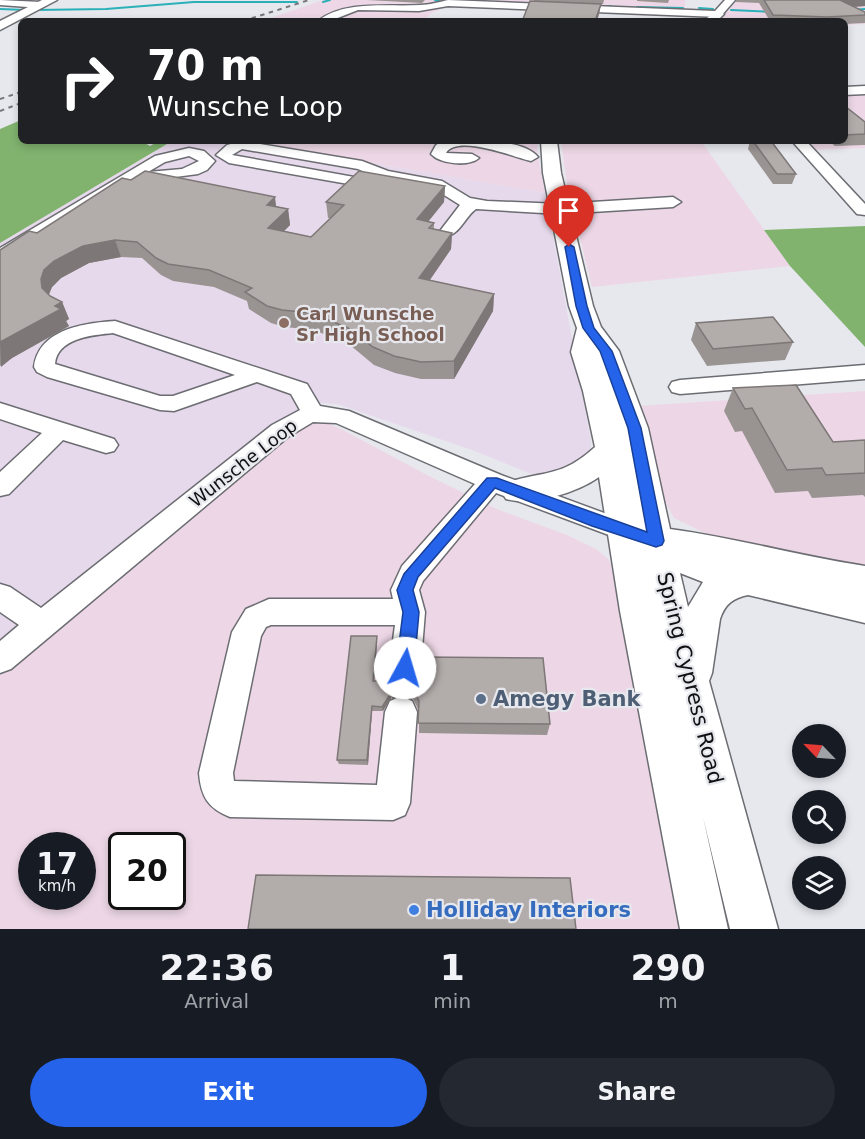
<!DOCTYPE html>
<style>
:root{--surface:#171b24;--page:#242831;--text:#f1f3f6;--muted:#9ea1a6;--accent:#2563eb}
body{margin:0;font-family:"DejaVu Sans",sans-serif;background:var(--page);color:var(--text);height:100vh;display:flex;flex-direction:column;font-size:22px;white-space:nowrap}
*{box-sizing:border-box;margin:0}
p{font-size:20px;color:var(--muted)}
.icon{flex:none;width:33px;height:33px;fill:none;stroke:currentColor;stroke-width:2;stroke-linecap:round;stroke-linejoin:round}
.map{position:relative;height:929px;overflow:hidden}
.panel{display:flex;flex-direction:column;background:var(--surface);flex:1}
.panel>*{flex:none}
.guide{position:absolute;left:18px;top:18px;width:830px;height:126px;border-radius:9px;box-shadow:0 3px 9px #0003;background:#202124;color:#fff;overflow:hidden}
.needle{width:39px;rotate:295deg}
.controls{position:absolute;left:792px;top:724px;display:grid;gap:12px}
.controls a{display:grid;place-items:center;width:54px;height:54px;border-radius:50%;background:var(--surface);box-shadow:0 3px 9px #0003;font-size:30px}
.speed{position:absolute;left:18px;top:832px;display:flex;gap:12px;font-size:30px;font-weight:700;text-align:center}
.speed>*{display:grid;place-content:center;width:78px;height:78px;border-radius:50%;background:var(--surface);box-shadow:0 3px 9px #0003;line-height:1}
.speed small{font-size:15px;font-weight:400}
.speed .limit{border:3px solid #111;border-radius:9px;background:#fff;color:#111}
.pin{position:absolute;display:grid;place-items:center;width:51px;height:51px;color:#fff;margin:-62px -26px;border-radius:50% 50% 50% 0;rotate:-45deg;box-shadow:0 0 6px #0007}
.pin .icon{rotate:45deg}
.me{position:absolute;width:66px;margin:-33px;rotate:6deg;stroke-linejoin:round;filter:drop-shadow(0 0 4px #0008)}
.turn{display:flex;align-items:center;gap:21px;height:126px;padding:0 30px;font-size:27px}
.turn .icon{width:78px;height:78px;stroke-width:2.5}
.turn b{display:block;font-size:42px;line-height:51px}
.eta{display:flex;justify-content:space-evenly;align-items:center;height:102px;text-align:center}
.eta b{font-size:36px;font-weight:600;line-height:42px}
.button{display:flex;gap:12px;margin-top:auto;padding:12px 30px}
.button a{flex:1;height:69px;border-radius:36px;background:var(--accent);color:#fff;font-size:24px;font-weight:600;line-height:69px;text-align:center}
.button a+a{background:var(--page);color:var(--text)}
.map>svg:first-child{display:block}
.commercial{fill:#edd7e6;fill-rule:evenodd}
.education{fill:#e7d9ec}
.forest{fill:#81b36f}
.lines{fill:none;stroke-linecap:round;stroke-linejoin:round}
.stream{stroke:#2bb0b7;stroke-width:2}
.minor-casing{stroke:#6c6d72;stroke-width:3}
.major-casing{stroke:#6c6d72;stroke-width:3}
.minor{fill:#fff;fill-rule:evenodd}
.major{fill:#fff;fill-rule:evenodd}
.rail{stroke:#76767a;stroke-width:2;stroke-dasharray:4.5 4.5;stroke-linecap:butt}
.wall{fill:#999492}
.shaded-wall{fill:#7d7877}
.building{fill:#b2acaa;stroke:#7d7877;stroke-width:1.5}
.route{fill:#2563eb;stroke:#184099;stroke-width:1.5}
.education-dot{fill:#8d6e63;stroke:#e7e8ee;stroke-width:2}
.service-dot{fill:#5c6f8a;stroke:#e7e8ee;stroke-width:2}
.shop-dot{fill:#3f7fe0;stroke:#e7e8ee;stroke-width:2}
.labels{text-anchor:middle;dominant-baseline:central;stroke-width:4.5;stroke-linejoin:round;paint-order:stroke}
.education-label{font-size:18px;font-weight:bold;fill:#785e54;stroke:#e7e8ee;text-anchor:start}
.street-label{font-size:18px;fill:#101012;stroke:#e7e8ee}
.near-street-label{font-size:21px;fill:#101012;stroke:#e7e8ee}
.near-service-label{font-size:21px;font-weight:bold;fill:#4e5e75;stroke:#e7e8ee;text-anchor:start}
.near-shop-label{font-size:21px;font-weight:bold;fill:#366cbe;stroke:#e7e8ee;text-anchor:start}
</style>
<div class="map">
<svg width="865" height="929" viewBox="0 0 865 929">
<rect width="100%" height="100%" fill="#e7e8ee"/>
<!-- commercial -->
<g class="commercial">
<path d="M323,0H442L449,5L430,14L424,21H262Z"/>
<path d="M450,0H685V9L455,2Z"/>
<path d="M737,0H865V24L845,25L844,21H714L729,10Z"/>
<path d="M865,92V148L814,150L805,141H844L845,93Z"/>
<path d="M259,141H538L537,151L545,193L256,143Z"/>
<path d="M561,141H701L790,266L592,287L567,184Z"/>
<path d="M865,391V569L705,533L674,518L664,500L637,406Z"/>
<path d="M315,422L327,423L343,430L429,476L499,510L567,535L596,549L607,558L614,567L686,929H0V673L300,427ZM32,846H82V897H32ZM122,846H172V897H122Z"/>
</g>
<!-- education -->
<path class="education" d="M172,141H244L545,193L591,441L590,453L555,476L534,475L472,450L337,404L318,403L304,407L285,419L0,649V243Z"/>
<!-- forest -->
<g class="forest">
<path d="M21,120V141H141L150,146L159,141H172L0,243V129Z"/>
<path d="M865,226V347L790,266L764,230Z"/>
</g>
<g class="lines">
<!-- stream -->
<g class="stream">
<path d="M435,0L439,1"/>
<path d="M323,2L330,0"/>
<path d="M600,6H611"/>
<path d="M637,7L683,8"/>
<path d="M699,8L713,9"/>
<path d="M0,9L26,10"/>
<path d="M35,10L106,9L194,2H297"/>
<path d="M731,10L772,12"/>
<path d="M851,10L865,9"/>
</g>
<defs>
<g id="minor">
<path d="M0,0L41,2L46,5L41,8L0,5Z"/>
<path d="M448,0L715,11L725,0H735L721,16L718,17L448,6L419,11L358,10L330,21H318C345,0 386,7 420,5C429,5 439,2 448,0Z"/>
<path d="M865,86V94L844,95V87Z"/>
<path d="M242,141L362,161L388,171L442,181L470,198L487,201L560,204L673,197L681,202L673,207L560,214L476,209C466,216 460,233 448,236L440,231L460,205L433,188L384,179L354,185L229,163L216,155L227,145ZM242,149L358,169L369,174L354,177L232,155Z"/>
<path d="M443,141C467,141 521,137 538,157L531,161C514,157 457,134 446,153L472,154L479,158C469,167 440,164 431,154L436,145Z"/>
<path d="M792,141H806L865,204V215L857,214Z"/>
<path d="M189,148L204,151L215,161L207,170L198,174L130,183L6,259L0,260V248L155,156ZM189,156L199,161L182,169L148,172L165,162Z"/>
<path d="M115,321L307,384L320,406L349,411L501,475L634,524L638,531L634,538L625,541L496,493L423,581L419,590L425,612L419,686L414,696L407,699L412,701L417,712L410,803L405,815L393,820L230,817C208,808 201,797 199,773L232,632L246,609L269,599H393L391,590L402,566L475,484L336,423L313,422L288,437L11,669L0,673V641L19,625L0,612V584L10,587L41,608L272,425L300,410L291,394L257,382L174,411L160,410L47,377L37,372L34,367C39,329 84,323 115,321ZM113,333L235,375L173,396H160L55,364C57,338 93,335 113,333ZM271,625H395L387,686L392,696L397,698L390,701L385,712L377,785L234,781L233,773L261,636L266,627Z"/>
<path d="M865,365V379L680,394L672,392L669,387L672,382L680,380Z"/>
<path d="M0,403L114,439L118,445L114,451L106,453L63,440L9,494L0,496V472L42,433L0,419Z"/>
</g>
<g id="major">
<path d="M42,0H57L0,30V21Z"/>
<path d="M718,10L724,14L717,21H703Z"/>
<path d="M541,141H557L561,173L593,306L601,327L619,351L648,428L670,529C736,538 800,556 865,566V623L748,595C733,598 725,604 720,619L712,673L709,681L778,929H730L703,817L728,929H680L620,611L599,477C578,492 532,507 506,499L501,491L506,483C545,470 561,478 595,447L583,391L571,352L577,328L569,306L543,173ZM680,573L703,582L688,607Z"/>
</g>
</defs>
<!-- minor casing -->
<use href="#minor" class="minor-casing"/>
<!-- major casing -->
<use href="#major" class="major-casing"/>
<!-- minor -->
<use href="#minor" class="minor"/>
<!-- major -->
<use href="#major" class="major"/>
<!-- rail -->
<g class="rail">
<path d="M243,21L309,0"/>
<path d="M0,99L21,92"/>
<path d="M0,111L21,103"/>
</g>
</g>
<!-- wall -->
<g class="wall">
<path d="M367,0H425L422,3Z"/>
<path d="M534,0H604L603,4H601L599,14L597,21H522L523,19Z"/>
<path d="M637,0H669L668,3L637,1Z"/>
<path d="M736,0H865V6L853,7L865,12V23L844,24V21H770L759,3L736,2Z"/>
<path d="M844,107L865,122V145L835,146L829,141H844Z"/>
<path d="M750,141H771L796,174L792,184H773L748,149Z"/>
<path d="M445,186L444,202L428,222L434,223V229L452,233L451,249L430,280L494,294L493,311L454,379H421L395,373L374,365L350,345L314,330L285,327L271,323L249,309L247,301L214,287L173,281L161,275L142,258L121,257L89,263L61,278L52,287L49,295L62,302L69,319L66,321L69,326L12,358L0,366V250L276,206L288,209L290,225L284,231L311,237L331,218H328L326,202Z"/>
<path d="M696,323L793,342L785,360L707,366L691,340Z"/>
<path d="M733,388L833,442L865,440V497L863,495L812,498L808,491L775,493L742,431L735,432L724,411Z"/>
<path d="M377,636V641L374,681L391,693V698L383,711H372L368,765L339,764L337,760Z"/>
<path d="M412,688L550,724L547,735L419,733V711L413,699Z"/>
</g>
<!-- shaded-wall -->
<g class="shaded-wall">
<path d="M840,0H865V6L837,8Z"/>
<path d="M601,4L599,14L597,21H595Z"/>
<path d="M445,186L444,202L417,235V219Z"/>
<path d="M275,197L277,213L267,205Z"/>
<path d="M288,209L290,225L271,244L268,228Z"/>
<path d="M452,233L451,249L420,294L419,278Z"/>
<path d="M115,240L121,257L89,263L61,278L52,287L48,296L42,288L41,279L44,270L54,261L83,246Z"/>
<path d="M494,294L493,311L454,379V361Z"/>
<path d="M62,302L69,319L66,321L69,326L12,358L1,367L0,342Z"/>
<path d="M377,636V641L374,686L373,681Z"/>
<path d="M391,693V698L383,711L382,707Z"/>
<path d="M372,706V711L368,765L367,760Z"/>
</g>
<!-- building -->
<g class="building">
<path d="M764,0H846H840L865,12V15L827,17L773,15Z"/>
<path d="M530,1L601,4L595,21H550L523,19Z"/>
<path d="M844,107H846L865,122V134L844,135Z"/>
<path d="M753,141H771L796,174H777Z"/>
<path d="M145,171L275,197L267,205L288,209L268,228L311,237L344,205L326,202L359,171L445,186L417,219L434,223L429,228L452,233L419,278L494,294L454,361L421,362L394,356L373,347L348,328L312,313L282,310L267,306L245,292L252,288L209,270L168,264L156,258L137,242L115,240L83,246L54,261L44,270L41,279L42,288L50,296L62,302L55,306L61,309L0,342V250L29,231L37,233L122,178L131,180Z"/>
<path d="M773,317L793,342L713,349L696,323Z"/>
<path d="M796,385L833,442L865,440V473L826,475L822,468L787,470L752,408L745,409L733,388Z"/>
<path d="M351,636H377L373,681H384L391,693L382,707L372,706L367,760H337Z"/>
<path d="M422,657L543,658L550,724L418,723L419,701L412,688L421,676Z"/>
<path d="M256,875L570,878L576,929H248Z"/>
</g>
<!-- route -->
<path class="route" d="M569,244L574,247L587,306L594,328L612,351L641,428L664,541L662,545L656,547L592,526L495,488L418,577L413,590L419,612L414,668L411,673L405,676L399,673L396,668L403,612L397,590L404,574L487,478H497L647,532L628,428L600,351L583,328L576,306L565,247Z"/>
<!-- markers -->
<circle class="education-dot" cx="284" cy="323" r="6"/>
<circle class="service-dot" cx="481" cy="699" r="6"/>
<circle class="shop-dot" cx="414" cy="910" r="6"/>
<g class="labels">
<!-- education labels -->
<g class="education-label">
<text x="296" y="313">Carl Wunsche<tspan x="296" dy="21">Sr High School</tspan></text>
</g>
<!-- street labels -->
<g class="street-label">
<text transform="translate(243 463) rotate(-38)">Wunsche Loop</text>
</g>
<!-- near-street labels -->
<g class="near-street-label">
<text transform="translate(690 678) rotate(76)">Spring Cypress Road</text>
</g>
<!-- near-service labels -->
<g class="near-service-label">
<text x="493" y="699">Amegy Bank</text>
</g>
<!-- near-shop labels -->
<g class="near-shop-label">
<text x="426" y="910">Holliday Interiors</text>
</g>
</g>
</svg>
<div class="controls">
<a><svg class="needle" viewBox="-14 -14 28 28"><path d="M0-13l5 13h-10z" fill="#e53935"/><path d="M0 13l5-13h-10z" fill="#9ea1a6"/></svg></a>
<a><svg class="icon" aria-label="search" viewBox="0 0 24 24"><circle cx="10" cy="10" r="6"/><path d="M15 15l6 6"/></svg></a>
<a><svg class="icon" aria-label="layers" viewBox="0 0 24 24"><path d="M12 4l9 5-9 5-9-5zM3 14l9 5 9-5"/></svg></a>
</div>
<div class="speed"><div>17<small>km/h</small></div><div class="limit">20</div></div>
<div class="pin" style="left:569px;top:247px;background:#d93025"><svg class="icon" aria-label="arrive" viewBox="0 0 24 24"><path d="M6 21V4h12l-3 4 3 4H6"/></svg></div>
<svg class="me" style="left:405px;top:668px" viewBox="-20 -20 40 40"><circle r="19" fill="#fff"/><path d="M0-13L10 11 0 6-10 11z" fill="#2563eb"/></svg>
<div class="guide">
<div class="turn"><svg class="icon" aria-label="right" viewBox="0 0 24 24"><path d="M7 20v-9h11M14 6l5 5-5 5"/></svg><div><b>70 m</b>Wunsche Loop</div></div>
</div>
</div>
<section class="panel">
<div class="eta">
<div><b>22:36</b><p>Arrival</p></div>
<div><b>1</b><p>min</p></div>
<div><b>290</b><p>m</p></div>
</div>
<div class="button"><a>Exit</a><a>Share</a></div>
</section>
